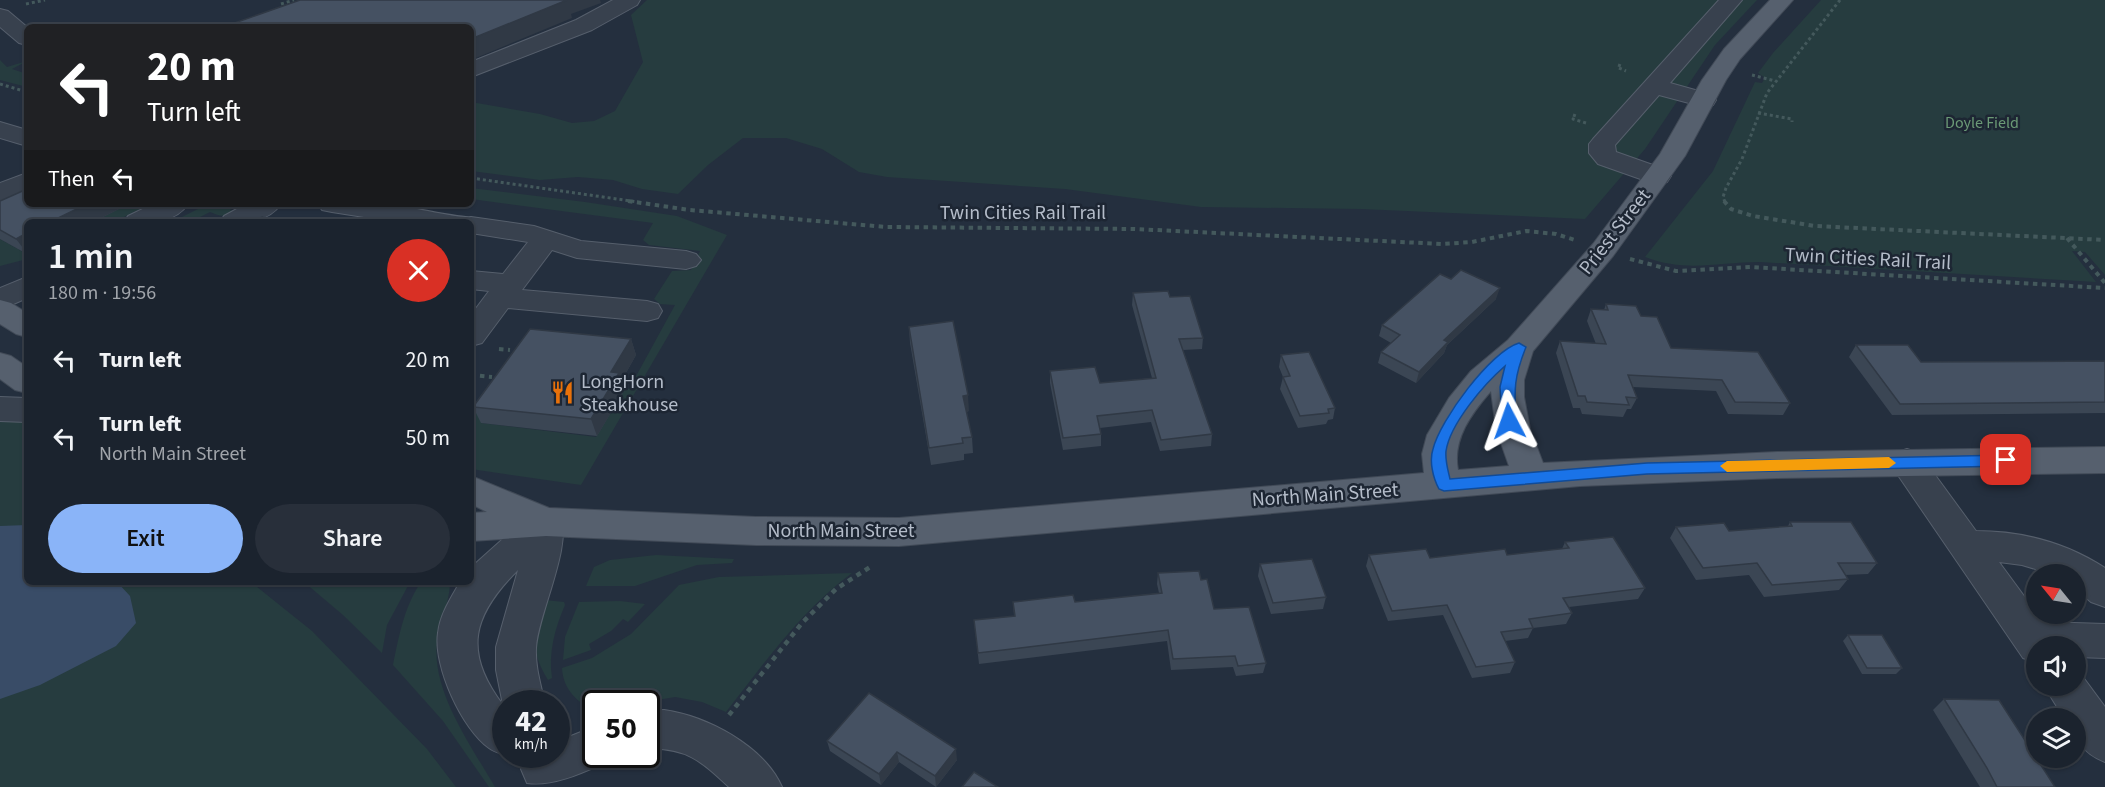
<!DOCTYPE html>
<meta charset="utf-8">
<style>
:root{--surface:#1b232e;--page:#282f3a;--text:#f1f3f6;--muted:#a0a4aa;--line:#39404a;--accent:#8ab4f8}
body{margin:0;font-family:"Source Sans 3",sans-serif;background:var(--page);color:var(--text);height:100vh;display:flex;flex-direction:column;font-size:22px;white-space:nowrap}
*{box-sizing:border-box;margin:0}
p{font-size:20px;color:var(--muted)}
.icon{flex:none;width:33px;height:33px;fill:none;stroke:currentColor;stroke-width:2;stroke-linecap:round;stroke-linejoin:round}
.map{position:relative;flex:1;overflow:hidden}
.sheet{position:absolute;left:24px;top:219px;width:450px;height:366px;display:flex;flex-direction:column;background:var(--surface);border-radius:9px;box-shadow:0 2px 4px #0004,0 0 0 2px var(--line)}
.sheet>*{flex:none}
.guide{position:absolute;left:24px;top:24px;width:450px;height:183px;border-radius:9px;box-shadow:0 2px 4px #0004,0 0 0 2px var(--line);background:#202124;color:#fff;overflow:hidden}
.needle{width:39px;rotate:300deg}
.fabs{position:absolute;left:2026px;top:564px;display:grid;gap:12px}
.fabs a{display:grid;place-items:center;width:60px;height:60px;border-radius:50%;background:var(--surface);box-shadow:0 2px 4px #0004,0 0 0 2px var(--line);font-size:30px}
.speed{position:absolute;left:492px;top:690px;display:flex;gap:12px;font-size:30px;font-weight:700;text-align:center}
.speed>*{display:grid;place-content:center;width:78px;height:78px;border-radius:50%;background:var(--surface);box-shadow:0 2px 4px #0004,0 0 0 2px var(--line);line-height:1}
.speed small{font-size:15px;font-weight:400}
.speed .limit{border:3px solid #111;border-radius:9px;background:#fff;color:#111}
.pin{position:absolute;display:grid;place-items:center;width:51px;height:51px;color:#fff;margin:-26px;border-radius:12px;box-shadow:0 3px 9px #0006}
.me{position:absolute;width:66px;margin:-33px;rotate:356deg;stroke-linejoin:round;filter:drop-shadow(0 0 4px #0008)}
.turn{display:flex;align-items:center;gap:21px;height:126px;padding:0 24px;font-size:27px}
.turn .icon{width:78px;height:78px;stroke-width:2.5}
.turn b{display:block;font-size:42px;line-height:51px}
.then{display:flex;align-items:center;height:57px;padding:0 24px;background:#0003;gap:12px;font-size:22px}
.round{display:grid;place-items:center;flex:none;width:63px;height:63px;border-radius:32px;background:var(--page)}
.overview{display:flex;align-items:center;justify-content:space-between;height:102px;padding:0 24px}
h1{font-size:36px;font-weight:600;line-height:45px}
.button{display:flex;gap:12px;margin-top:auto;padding:12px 24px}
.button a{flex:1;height:69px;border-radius:36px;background:var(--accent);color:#111;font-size:24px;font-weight:600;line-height:69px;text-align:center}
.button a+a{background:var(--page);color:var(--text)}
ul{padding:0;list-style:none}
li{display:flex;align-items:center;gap:18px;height:78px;padding:0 24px}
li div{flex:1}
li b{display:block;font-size:22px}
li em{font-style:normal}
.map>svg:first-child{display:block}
.green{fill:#263c3f}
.water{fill:#394c67}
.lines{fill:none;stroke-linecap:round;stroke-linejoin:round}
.minor-casing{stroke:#565f6c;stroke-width:2}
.major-casing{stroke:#414a57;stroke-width:2}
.path-far2{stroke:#44595c;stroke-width:3;stroke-dasharray:3 3;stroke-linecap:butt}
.path-far1{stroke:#44595c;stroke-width:4;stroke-dasharray:4.5 4.5;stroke-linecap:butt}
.path{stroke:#44595c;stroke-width:4.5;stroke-dasharray:5 5;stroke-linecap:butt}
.minor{fill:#38414e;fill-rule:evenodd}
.major{fill:#56606e;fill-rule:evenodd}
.wall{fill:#3b4654}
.shaded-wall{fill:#303945}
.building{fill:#455162;stroke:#303945;stroke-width:1.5}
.route{fill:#1a73e8;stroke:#114b97;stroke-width:1.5}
.slow{fill:#f59e0b}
.labels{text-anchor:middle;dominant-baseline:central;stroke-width:5;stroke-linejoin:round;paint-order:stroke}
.far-park-label{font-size:16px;fill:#6b9a76;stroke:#1d2633}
.street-label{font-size:20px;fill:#b4bcc9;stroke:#1d2633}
.poi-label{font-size:20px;fill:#b4bcc9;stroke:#1d2633;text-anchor:start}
</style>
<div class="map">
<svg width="2105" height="787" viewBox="0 0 2105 787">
<rect width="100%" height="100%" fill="#242f3e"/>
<!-- green -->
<g class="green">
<path d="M647,0H1757L1715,45L1645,149L1585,219L1361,209L1201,207L1065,189L887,177L859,172L822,149L786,138H743L708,165L678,194L642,189L613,180L578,177L540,180L471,171V102L540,114L572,123L594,121L615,111L643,62L631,15Z"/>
<path d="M1821,0H2105V275L2085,252L2072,251L2096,282L1760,262C1717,262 1687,273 1645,257L1713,171L1755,82L1762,83L1765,78L1758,73L1773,53Z"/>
<path d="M0,60L7,67L27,61L12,69L27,74V87L0,80Z"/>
<path d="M471,188L585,202L677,216L727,235L581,485L471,469V412L487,413L481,423L596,437L625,389H629L675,305L660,304L654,299L672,271L691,270L700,251L649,245L643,240L653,223L471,199Z"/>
<path d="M129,204H150L114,222H93Z"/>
<path d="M208,204H238L230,210L235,212C224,218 220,216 210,212L190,222H172Z"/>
<path d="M0,239L27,254V259L0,266Z"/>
<path d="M0,419L27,421V582H251L312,631L427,749L456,787H0Z"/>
<path d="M656,555L734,559L732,563L697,565L635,586H586L594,567L610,560Z"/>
<path d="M852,573C801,611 765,662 726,712L702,702L675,697L639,703L596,704L595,710C577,703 563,689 562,668L592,658L631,634L679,585L719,577Z"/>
<path d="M304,582H410L387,625L382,653L343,615Z"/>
<path d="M421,582L450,584C449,605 439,622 437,642C431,691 472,747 495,787H489L443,721L393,665C399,636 404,607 421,582Z"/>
<path d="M544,600L564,602L565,605C555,628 548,653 552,678L548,680C528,647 536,636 544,600Z"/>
<path d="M620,601L645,604L628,622L623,619L611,631L589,644L591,650L563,660L565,637L579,602Z"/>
</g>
<!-- water -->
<path class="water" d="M27,525V582H117L130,596L136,623L116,646L40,685L0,699V526Z"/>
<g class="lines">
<defs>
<g id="minor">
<path d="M613,0H640L637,5L592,30L471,77V62L576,20Z"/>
<path d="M1719,0H1742L1670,83L1713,95L1716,100L1713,105L1704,107L1659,95L1615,145L1616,152L1667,170L1671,176L1667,182L1658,184L1649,182L1598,164L1589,153V144L1593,139Z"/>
<path d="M0,9L8,11L27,27V45L19,43L0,27Z"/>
<path d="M0,122L27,130V146L0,138Z"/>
<path d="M27,173V191L0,201V183Z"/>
<path d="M153,204H188C174,225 146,222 124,222L128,216Z"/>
<path d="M246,204H281C267,224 242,222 220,222L224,216Z"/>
<path d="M318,204C341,204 366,202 389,204C406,206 461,219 471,217L534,226L581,241L686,251L696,254L701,260L696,266L686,269L577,258L552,250L522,290L647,301L658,304L662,311L658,318L647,321L508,308L482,343L471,346V315L489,291L471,289V271L503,274L528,242L471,233V222H396L332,212L322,210Z"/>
<path d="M27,277V298L0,310V288Z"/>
<path d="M0,397L27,398V422L0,421Z"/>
<path d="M1907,449L1919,453L1976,531C2022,531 2067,543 2105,568V607L2091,602L2076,589V574H2052L2022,565L1999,562L2043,622L2105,624V658L2076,657V646H2037V663L2023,658L1889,462L1895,453Z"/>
<path d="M546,508L559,512C575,542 538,613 536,648C535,667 541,685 545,704H506V754H509L506,755C500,753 494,752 489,748C462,729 433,666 438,633C440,614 451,598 460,582H471V569L476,563L533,512ZM518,570L496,647V670L503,705C462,651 473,615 518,570Z"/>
<path d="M2076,672L2080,673L2105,707V762C2083,753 2076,742 2076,718H2064L2044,686H2076Z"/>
<path d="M664,710C707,716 764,746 782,787H729C701,761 686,747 646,749V711Z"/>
<path d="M596,726V754H614L611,760C586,771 555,787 527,783L521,769L527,755L556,754V742Z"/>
</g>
<g id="major">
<path d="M1770,0H1793L1740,59L1726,80L1685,156L1613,256L1533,351L1524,380V397L1530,429L1543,463L1777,452L2105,447V473L1777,478L1580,486L899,546L756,545L546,536L471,541V513L487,512L471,504V476L549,508L756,517L899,518L1424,473L1422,454L1427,435L1449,398L1471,371L1508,340L1593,244L1660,154L1702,80L1724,49ZM1491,391L1496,429L1509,466L1458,470C1452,439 1472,413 1491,391Z"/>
<path d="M0,300L11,303L27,313V337L16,334L0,324Z"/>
<path d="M0,353L11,356L27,367V393L15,390L0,379Z"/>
</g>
</defs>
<!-- minor casing -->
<use href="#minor" class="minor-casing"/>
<!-- major casing -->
<use href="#major" class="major-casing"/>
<!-- path-far2 -->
<g class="path-far2">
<path d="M26,4L45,0"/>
<path d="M281,4L294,0"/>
<path d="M1618,65L1621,66L1619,68L1626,71"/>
<path d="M1752,75L1775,81"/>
<path d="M0,84L27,92"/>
<path d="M1758,113L1792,119V122"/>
<path d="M1573,115L1576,116L1573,119L1586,123"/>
<path d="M471,178L638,202"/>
<path d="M1725,202L1723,197L1726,188L1742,159L1767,93L1840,0"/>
</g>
<!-- path-far1 -->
<g class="path-far1">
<path d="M628,201L690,210L886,227L1135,229L1442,244L1472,242L1526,231L1556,234L1575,240"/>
<path d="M1724,201L1731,209L1753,216L1815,226L2105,240"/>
<path d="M2067,238L2105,283"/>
<path d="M1630,259L1676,271L1750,267L2105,288"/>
<path d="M499,349L510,350"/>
<path d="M471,375L492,377"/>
</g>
<!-- path -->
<path class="path" d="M729,715L802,623L836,589L870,567"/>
<!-- minor -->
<use href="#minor" class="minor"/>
<!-- major -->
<use href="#major" class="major"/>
</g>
<!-- wall -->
<g class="wall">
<path d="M0,201L129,204L93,222H27V254L0,239Z"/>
<path d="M1451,279L1496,299L1447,345L1444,353L1416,383L1378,363L1381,352L1391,343L1379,336L1382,325Z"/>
<path d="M1133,293L1170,297L1203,338L1202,349L1183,350L1212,434L1211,446L1160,451L1151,422L1100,428L1101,434V446L1063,450L1050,383V371L1100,383L1152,378L1132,305Z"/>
<path d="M1606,304L1641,316L1671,348L1790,403L1783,415L1728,414L1716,391L1633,387L1637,398L1631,409H1627L1623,417L1582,414L1580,408H1573L1556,353L1560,341L1596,344L1587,321L1591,309L1604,310Z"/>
<path d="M909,327L969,411L966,412L972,437L973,453L964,454V460L931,465L910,343Z"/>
<path d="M631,339L636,355L622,380L625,389L597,436L481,423L473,407Z"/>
<path d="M1856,345L1921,362L2105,361V413L1892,415L1849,357Z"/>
<path d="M1281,355L1335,408L1333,419L1328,420L1326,424L1298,428L1280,389L1283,377L1279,367Z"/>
<path d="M1790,522L1877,563L1868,574L1845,575L1848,579L1839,590L1764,597L1749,575L1696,580L1670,538L1676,527L1729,531L1788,526Z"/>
<path d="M1565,542L1645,588L1638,599L1569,607L1572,613L1566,624L1533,628L1528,638L1505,641L1515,662L1510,673L1472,678L1443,615L1388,621L1366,566L1369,555L1430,558L1507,555L1562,549Z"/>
<path d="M1260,564L1326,597L1323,609L1271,614L1258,576Z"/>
<path d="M1158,573L1201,580L1214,609L1266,663L1263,673L1236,676L1233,667L1171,670L1167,641L979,664L974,620L1014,616L1013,602H1075L1159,593L1157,584Z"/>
<path d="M1848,635L1902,668L1896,674H1862L1843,641Z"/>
<path d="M1944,699L2055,787H1980L1933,710Z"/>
<path d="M827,741L957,760L936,787L899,762L881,785L830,751Z"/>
</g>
<!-- shaded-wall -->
<g class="shaded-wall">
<path d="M563,0H600L601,3L571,14L572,18L471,60V39Z"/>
<path d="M87,204H129L93,222H50Z"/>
<path d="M27,233V253L16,239Z"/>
<path d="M1500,288L1496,299L1447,345L1444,353L1416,383L1419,372L1444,340Z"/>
<path d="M631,339L636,355L622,380L625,389L597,436L591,419L611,372Z"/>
<path d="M968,395L969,411L964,412L963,396Z"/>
<path d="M956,749L957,760L936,787L935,776Z"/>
<path d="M897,752L899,762L881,785L879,774Z"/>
</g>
<!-- building -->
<g class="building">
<path d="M300,0H567L471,39V27H223Z"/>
<path d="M27,189V204H87L50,222H27V233L16,239L0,230V201Z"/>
<path d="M262,217L273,222H254Z"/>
<path d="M1461,270L1500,288L1444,340L1448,342L1419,372L1381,352L1400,335L1382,325L1440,274L1451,279Z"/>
<path d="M1168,291L1170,297L1190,296L1203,338L1179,339L1212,434L1161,440L1152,410L1097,416L1101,434L1063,438L1050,371L1095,367L1100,383L1156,378L1133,293Z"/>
<path d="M1606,304L1636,306L1641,316L1657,317L1671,348L1758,352L1790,403L1735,402L1722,380L1628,375L1637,398L1626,397L1629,405L1587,402L1585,396H1578L1560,341L1606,344L1591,309L1608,310Z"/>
<path d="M953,321L968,395L963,396L972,437L962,438L963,443L929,448L909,327Z"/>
<path d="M530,329L631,339L611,372L619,373L591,419L473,407Z"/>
<path d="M1856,345H1908L1921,362L2105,361V402L1900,404Z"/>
<path d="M1309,352L1335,408L1328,409L1329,413L1300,416L1283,377L1290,376L1281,355Z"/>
<path d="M1790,522H1851L1877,563H1838L1848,579L1772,585L1757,563L1703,568L1676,527L1724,523L1729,531L1792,526Z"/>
<path d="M1613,537L1645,588L1563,598L1572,613L1529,619L1533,628L1501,632L1515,662L1476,667L1447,605L1392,611L1369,555L1426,549L1430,558L1505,549L1507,555L1569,548L1565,542Z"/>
<path d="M1312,559L1326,597L1273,603L1260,564Z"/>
<path d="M1199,571L1201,580L1207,579L1214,609L1249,607L1266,663L1238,666L1235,656L1173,659L1168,630L978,653L974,620L1015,616L1013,602L1073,595L1075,602L1162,593L1158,573Z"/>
<path d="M1848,635H1882L1902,668H1867Z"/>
<path d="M869,693L956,749L935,776L897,752L879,774L827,741Z"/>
<path d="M1944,699L1999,700L2055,787H1997L1987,768Z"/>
<path d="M974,772L998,787H962Z"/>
</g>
<!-- route -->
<path class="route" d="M1519,343L1526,347C1514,377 1514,389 1516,421L1509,426L1502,421L1500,387L1505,366C1484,384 1450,424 1446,451C1445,461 1448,470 1450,479L1647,463L2006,455L2013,460L2006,466L1647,474L1444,491L1439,489C1433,478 1429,461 1433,449C1440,420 1491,351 1519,343Z"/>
<!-- slow -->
<path class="slow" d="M1889,457L1896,463L1889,468L1727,472L1720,466L1727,461Z"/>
<!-- icons -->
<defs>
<symbol id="restaurant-bare" viewBox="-9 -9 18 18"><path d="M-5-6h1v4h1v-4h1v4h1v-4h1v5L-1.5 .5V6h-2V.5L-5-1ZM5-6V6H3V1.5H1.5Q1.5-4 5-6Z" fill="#e8710a" stroke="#1d2633" stroke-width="2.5" paint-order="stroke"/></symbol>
</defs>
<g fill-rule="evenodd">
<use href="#restaurant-bare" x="546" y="376" width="33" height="33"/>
</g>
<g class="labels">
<!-- far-park labels -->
<g class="far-park-label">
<text x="1982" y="123">Doyle Field</text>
</g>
<!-- street labels -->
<g class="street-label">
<text x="1023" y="213">Twin Cities Rail Trail</text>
<text transform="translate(1615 232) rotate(-52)">Priest Street</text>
<text transform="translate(1868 259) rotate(3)">Twin Cities Rail Trail</text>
<text transform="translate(1325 495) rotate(-4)">North Main Street</text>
<text x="841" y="531">North Main Street</text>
</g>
<!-- poi labels -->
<g class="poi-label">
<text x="581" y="382">LongHorn<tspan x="581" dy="23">Steakhouse</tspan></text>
</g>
</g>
</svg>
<div class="fabs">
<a><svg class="needle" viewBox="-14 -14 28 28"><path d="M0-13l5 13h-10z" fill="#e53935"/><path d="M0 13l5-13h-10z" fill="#a0a4aa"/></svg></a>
<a><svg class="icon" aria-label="sound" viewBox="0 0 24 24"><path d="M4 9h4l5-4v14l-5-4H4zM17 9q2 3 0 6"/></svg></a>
<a><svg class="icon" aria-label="layers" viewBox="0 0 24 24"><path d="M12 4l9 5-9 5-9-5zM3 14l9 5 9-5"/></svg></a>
</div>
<div class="speed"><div>42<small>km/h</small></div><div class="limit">50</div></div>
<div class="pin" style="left:2006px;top:460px;background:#d93025"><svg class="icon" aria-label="arrive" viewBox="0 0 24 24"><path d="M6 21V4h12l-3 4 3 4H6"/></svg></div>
<svg class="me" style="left:1509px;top:421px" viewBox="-20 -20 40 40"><path d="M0-17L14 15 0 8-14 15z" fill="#1a73e8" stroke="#fff" stroke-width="4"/></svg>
<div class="guide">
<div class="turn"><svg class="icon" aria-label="left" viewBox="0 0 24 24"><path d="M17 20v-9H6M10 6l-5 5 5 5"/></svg><div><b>20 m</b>Turn left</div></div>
<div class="then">Then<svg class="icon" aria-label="left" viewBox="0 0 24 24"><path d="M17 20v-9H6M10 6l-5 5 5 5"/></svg></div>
</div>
<section class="sheet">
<div class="overview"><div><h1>1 min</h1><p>180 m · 19:56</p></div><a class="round" style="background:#d93025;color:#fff"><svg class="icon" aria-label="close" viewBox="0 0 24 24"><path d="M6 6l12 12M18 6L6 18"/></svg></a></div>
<ul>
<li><svg class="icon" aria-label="left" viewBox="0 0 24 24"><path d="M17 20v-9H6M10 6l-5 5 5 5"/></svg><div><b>Turn left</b></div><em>20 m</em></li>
<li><svg class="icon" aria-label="left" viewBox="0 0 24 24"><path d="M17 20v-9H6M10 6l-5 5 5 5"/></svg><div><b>Turn left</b><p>North Main Street</p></div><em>50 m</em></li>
</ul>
<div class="button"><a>Exit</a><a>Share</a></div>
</section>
</div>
